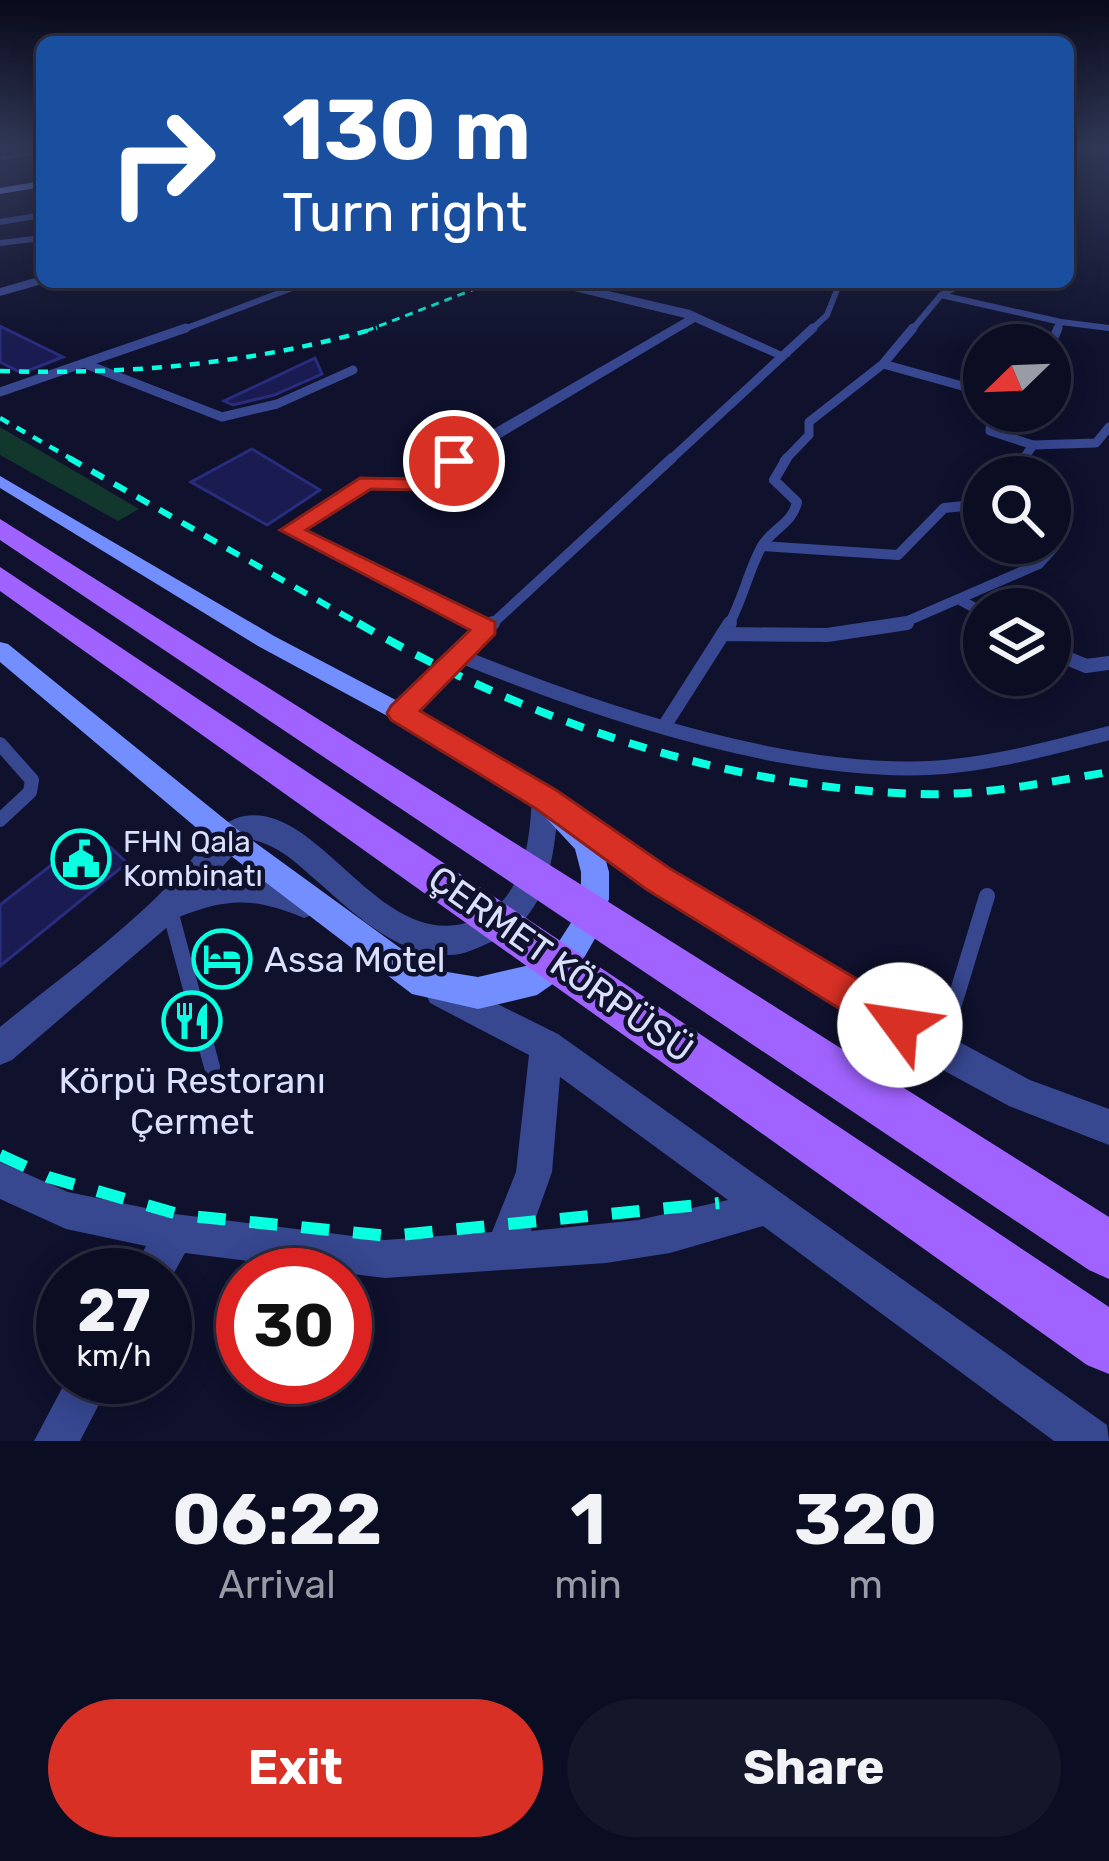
<!DOCTYPE html>
<meta charset="utf-8">
<style>
:root{--surface:#0b0d22;--page:#14162a;--text:#f1f3f6;--muted:#9a9ca5;--line:#2b2d40;--accent:#d93025}
body{margin:0;font-family:Rubik,sans-serif;background:var(--page);color:var(--text);height:100vh;display:flex;flex-direction:column;font-size:45px;white-space:nowrap}
*{box-sizing:border-box;margin:0}
p{font-size:39px;color:var(--muted)}
.icon{flex:none;width:66px;height:66px;fill:none;stroke:currentColor;stroke-width:2;stroke-linecap:round;stroke-linejoin:round}
.map{position:relative;height:1441px;overflow:hidden}
.panel{display:flex;flex-direction:column;background:var(--surface);flex:1}
.panel>*{flex:none}
.guide{position:absolute;left:36px;top:36px;width:1038px;height:252px;border-radius:18px;box-shadow:0 6px 30px #0003,0 0 0 3px var(--line);background:#1a4fa0;color:#fff;overflow:hidden}
.needle{width:78px;rotate:247deg}
.controls{position:absolute;left:963px;top:324px;display:grid;gap:24px}
.controls a{display:grid;place-items:center;width:108px;height:108px;border-radius:50%;background:var(--surface);box-shadow:0 6px 30px #0003,0 0 0 3px var(--line);font-size:60px}
.speed{position:absolute;left:36px;top:1248px;display:flex;gap:24px;font-size:60px;font-weight:700;text-align:center}
.speed>*{display:grid;place-content:center;width:156px;height:156px;border-radius:50%;background:var(--surface);box-shadow:0 6px 30px #0003,0 0 0 3px var(--line);line-height:1}
.speed small{font-size:30px;font-weight:400}
.speed .limit{border:18px solid #d22;background:#fff;color:#111}
.pin{position:absolute;display:grid;place-items:center;width:102px;height:102px;color:#fff;margin:-51px;border:6px solid #fff;border-radius:50%;box-shadow:0 3px 12px #0007}
.me{position:absolute;width:132px;margin:-66px;rotate:301deg;stroke-linejoin:round;filter:drop-shadow(0 0 9px #0008)}
.turn{display:flex;align-items:center;gap:42px;height:252px;padding:0 48px;font-size:54px}
.turn .icon{width:156px;height:156px;stroke-width:2.5}
.turn b{display:block;font-size:84px;line-height:102px}
.eta{display:flex;justify-content:space-evenly;align-items:center;height:204px;text-align:center}
.eta b{font-size:72px;font-weight:700;line-height:84px}
.action{display:flex;gap:24px;margin-top:auto;padding:24px 48px}
.action a{flex:1;height:138px;border-radius:72px;background:var(--accent);color:#fff;font-size:48px;font-weight:700;line-height:138px;text-align:center}
.action a+a{background:var(--page);color:var(--text)}
.map>svg:first-child{display:block}
.green{fill:#12382e}
.building{fill:#1a1b50;stroke:#2a2c7e;stroke-width:3}
.lines{fill:none;stroke-linecap:round;stroke-linejoin:round}
.service-far5{stroke:#374790;stroke-width:4.5}
.service-far4{stroke:#374790;stroke-width:6}
.service-far3{stroke:#374790;stroke-width:9}
.service-far2{stroke:#374790;stroke-width:10}
.service-far1{stroke:#374790;stroke-width:14}
.service{stroke:#374790;stroke-width:16}
.minor{fill:#374790;fill-rule:evenodd}
.tertiary{fill:#374790;fill-rule:evenodd}
.secondary{fill:#738fff;fill-rule:evenodd}
.primary{fill:#a163ff;fill-rule:evenodd}
.rail-far4{stroke:#08ffe0;stroke-width:3;stroke-dasharray:8 6;stroke-linecap:butt}
.rail-far3{stroke:#08ffe0;stroke-width:4.5;stroke-dasharray:10 9;stroke-linecap:butt}
.rail-far2{stroke:#08ffe0;stroke-width:6;stroke-dasharray:14 12;stroke-linecap:butt}
.rail-far1{stroke:#08ffe0;stroke-width:8;stroke-dasharray:18 15;stroke-linecap:butt}
.rail{stroke:#08ffe0;stroke-width:12;stroke-dasharray:28 24;stroke-linecap:butt}
.route{fill:#d93025;stroke:#8d1f18;stroke-width:3}
.labels{text-anchor:middle;dominant-baseline:central;stroke-width:9;stroke-linejoin:round;paint-order:stroke}
.poi-label{font-size:30px;fill:#dce0ff;stroke:#0f112d;text-anchor:start}
.near-poi-label{font-size:36px;fill:#dce0ff;stroke:#0f112d;text-anchor:start}
.near-street-label{font-size:36px;fill:#dce0ff;stroke:#0f112d}
</style>
<div class="map">
<svg width="1109" height="1441" viewBox="0 0 1109 1441">
<rect width="100%" height="100%" fill="#0f112d"/>
<!-- green -->
<path class="green" d="M0,427L139,509L118,521L0,455Z"/>
<!-- building -->
<g class="building">
<path d="M0,326L63,357L22,373L0,362Z"/>
<path d="M315,358L322,374L274,395L233,405L224,401Z"/>
<path d="M252,449L320,490L267,525L191,482Z"/>
<path d="M94,832L127,863L0,966V905Z"/>
</g>
<g class="lines">
<!-- service-far5 -->
<g class="service-far5">
<path d="M1068,150L1076,147"/>
<path d="M0,158L42,152"/>
</g>
<!-- service-far4 -->
<g class="service-far4">
<path d="M966,282L941,295L1061,322L1057,331"/>
<path d="M1061,322L1109,328"/>
<path d="M179,331L308,282"/>
<path d="M810,331L827,315L840,282"/>
<path d="M911,331L941,295"/>
</g>
<!-- service-far3 -->
<g class="service-far3">
<path d="M1050,347L1058,328"/>
<path d="M883,364L984,392"/>
<path d="M88,365L222,417L277,404L353,370"/>
<path d="M0,392L186,328"/>
<path d="M991,411L990,431L1033,445"/>
<path d="M669,461L813,328"/>
<path d="M784,461L809,435V422L883,364L913,328"/>
<path d="M1022,461L1033,445L1096,443L1109,427"/>
</g>
<!-- service-far2 -->
<g class="service-far2">
<path d="M1011,477L1024,458"/>
<path d="M291,530L483,626"/>
<path d="M762,546L898,555L944,508L984,504"/>
<path d="M962,601L984,613"/>
<path d="M490,626L672,458"/>
<path d="M728,626C743,600 749,568 762,546C772,529 793,523 797,502L774,480L787,458"/>
<path d="M896,626L1039,564L1055,546L1050,534"/>
</g>
<!-- service-far1 -->
<g class="service-far1">
<path d="M477,623L487,628"/>
<path d="M723,634L730,623"/>
<path d="M1050,651L1086,666L1109,663"/>
<path d="M458,655C595,711 780,774 929,768C990,765 1050,748 1109,733"/>
<path d="M401,713L493,623"/>
<path d="M665,725L723,634L827,635L907,623"/>
<path d="M0,744L32,780L30,792L0,820"/>
</g>
<!-- service -->
<g class="service">
<path d="M169,907L212,1067"/>
<path d="M940,1050L987,896"/>
</g>
<!-- minor -->
<g class="minor">
<path d="M42,212V218L0,225V219Z"/>
<path d="M42,235V241L0,246V240Z"/>
<path d="M42,276V282L46,283L0,296V288Z"/>
<path d="M570,282L690,310L791,356L779,359L695,322L492,443L430,486L371,487L298,534H284V526L361,478L420,477L480,437L685,318L566,289Z"/>
<path d="M567,803L668,869L952,1038L1030,1080L1109,1109V1145L1009,1106L928,1062L648,887L558,822L554,814L558,806Z"/>
<path d="M441,976L558,1034L1107,1425L1109,1441H1054L763,1226L670,1253L606,1263L385,1278L185,1253L165,1289V1275H131L146,1246L66,1229L0,1199V1162L68,1192L175,1214L385,1240L492,1232L516,1172L529,1055L430,1003L425,992L430,981ZM560,1077L728,1200L638,1220L531,1231L552,1172Z"/>
<path d="M68,1377H113L80,1441H34Z"/>
</g>
<!-- tertiary -->
<path class="tertiary" d="M545,788L554,791L558,799C556,850 549,920 493,941C480,947 464,955 450,955C393,956 350,909 310,875C291,858 274,843 248,839L211,879C249,871 280,878 314,894L319,904L314,914L304,918C255,898 229,897 179,917L12,1060L0,1065V1027C63,975 133,927 187,865C201,849 218,823 240,817C320,796 382,963 479,918C525,896 529,843 532,799L536,791Z"/>
<!-- secondary -->
<g class="secondary">
<path d="M42,181V187L0,194V188Z"/>
<path d="M0,476L274,636L409,707L554,791L601,843L609,872V899L597,935L580,965L537,995L478,1009L412,994L218,846L0,662V642L8,644L238,830L429,969L478,977L530,965L558,943L574,918L581,899V872L575,849L536,807L393,719L258,646L0,488Z"/>
</g>
<!-- primary -->
<g class="primary">
<path d="M0,519L1109,1217V1279L1089,1270L0,540Z"/>
<path d="M0,567L1109,1307V1374L1087,1365L0,591Z"/>
</g>
<!-- rail-far4 -->
<path class="rail-far4" d="M366,331L493,282"/>
<!-- rail-far3 -->
<g class="rail-far3">
<path d="M0,371C129,375 252,364 377,328"/>
<path d="M0,418L75,461"/>
</g>
<!-- rail-far2 -->
<path class="rail-far2" d="M69,458L363,626"/>
<!-- rail-far1 -->
<path class="rail-far1" d="M358,623C529,721 720,787 919,794C982,796 1047,782 1109,772"/>
<!-- rail -->
<path class="rail" d="M0,1155L48,1177L181,1215L389,1236L719,1203"/>
</g>
<!-- sky -->
<linearGradient id="sky" x2="0" y2="1"><stop stop-color="#080919"/><stop offset="0.42" stop-color="#313857"/><stop offset="1" stop-color="#313857" stop-opacity="0"/></linearGradient>
<rect width="1109" height="349" fill="url(#sky)"/>
<!-- route -->
<path class="route" d="M454,455L464,461L461,465L419,490L371,489L306,530L495,622V634L420,711L556,790L669,868L913,1012L918,1025L913,1038L900,1044L887,1038L646,889L535,808L391,720L387,713L391,706L470,630L280,530L360,478L409,479Z"/>
<!-- icons -->
<defs>
<symbol id="civic-ring" viewBox="-11 -11 22 22"><circle r="9.5" fill="#0f112d" stroke="#08ffe0" stroke-width="1.5"/><path d="M-.6-6.5H3V-4.5H.6V-3L4-1V1h2V6H-6V1h2V-1L-.6-3ZM-1.2 2.5V6h2.4V2.5Z" fill="#08ffe0"/></symbol>
<symbol id="hotel-ring" viewBox="-11 -11 22 22"><circle r="9.5" fill="#0f112d" stroke="#08ffe0" stroke-width="1.5"/><path d="M-6-4.5h1.5V1H6V5H4.5V3h-9V5H-6ZM-4 0a1.8 1.8 0 1 1 3.6 0ZM.5 0V-2.5h3Q6-2.5 6 0Z" fill="#08ffe0"/></symbol>
<symbol id="restaurant-ring" viewBox="-11 -11 22 22"><circle r="9.5" fill="#0f112d" stroke="#08ffe0" stroke-width="1.5"/><path d="M-5-6h1v4h1v-4h1v4h1v-4h1v5L-1.5 .5V6h-2V.5L-5-1ZM5-6V6H3V1.5H1.5Q1.5-4 5-6Z" fill="#08ffe0"/></symbol>
</defs>
<g fill-rule="evenodd">
<use href="#civic-ring" x="48" y="826" width="66" height="66"/>
<use href="#hotel-ring" x="189" y="926" width="66" height="66"/>
<use href="#restaurant-ring" x="159" y="988" width="66" height="66"/>
</g>
<g class="labels">
<!-- poi labels -->
<g class="poi-label">
<text x="123" y="842">FHN Qala<tspan x="123" dy="34">Kombinatı</tspan></text>
</g>
<!-- near-poi labels -->
<g class="near-poi-label">
<text x="264" y="959">Assa Motel</text>
<text x="192" y="1080" text-anchor="middle">Körpü Restoranı<tspan x="192" dy="41">Çermet</tspan></text>
</g>
<!-- near-street labels -->
<g class="near-street-label">
<text transform="translate(561 964) rotate(35)">ÇERMET KÖRPÜSÜ</text>
</g>
</g>
</svg>
<div class="controls">
<a><svg class="needle" viewBox="-14 -14 28 28"><path d="M0-13l5 13h-10z" fill="#e53935"/><path d="M0 13l5-13h-10z" fill="#9a9ca5"/></svg></a>
<a><svg class="icon" aria-label="search" viewBox="0 0 24 24"><circle cx="10" cy="10" r="6"/><path d="M15 15l6 6"/></svg></a>
<a><svg class="icon" aria-label="layers" viewBox="0 0 24 24"><path d="M12 4l9 5-9 5-9-5zM3 14l9 5 9-5"/></svg></a>
</div>
<div class="speed"><div>27<small>km/h</small></div><div class="limit">30</div></div>
<div class="pin" style="left:454px;top:461px;background:#d93025"><svg class="icon" aria-label="arrive" viewBox="0 0 24 24"><path d="M6 21V4h12l-3 4 3 4H6"/></svg></div>
<svg class="me" style="left:900px;top:1025px" viewBox="-20 -20 40 40"><circle r="19" fill="#fff"/><path d="M0-13L10 11 0 6-10 11z" fill="#d93025"/></svg>
<div class="guide">
<div class="turn"><svg class="icon" aria-label="right" viewBox="0 0 24 24"><path d="M7 20v-9h11M14 6l5 5-5 5"/></svg><div><b>130 m</b>Turn right</div></div>
</div>
</div>
<section class="panel">
<div class="eta">
<div><b>06:22</b><p>Arrival</p></div>
<div><b>1</b><p>min</p></div>
<div><b>320</b><p>m</p></div>
</div>
<div class="action"><a>Exit</a><a>Share</a></div>
</section>
